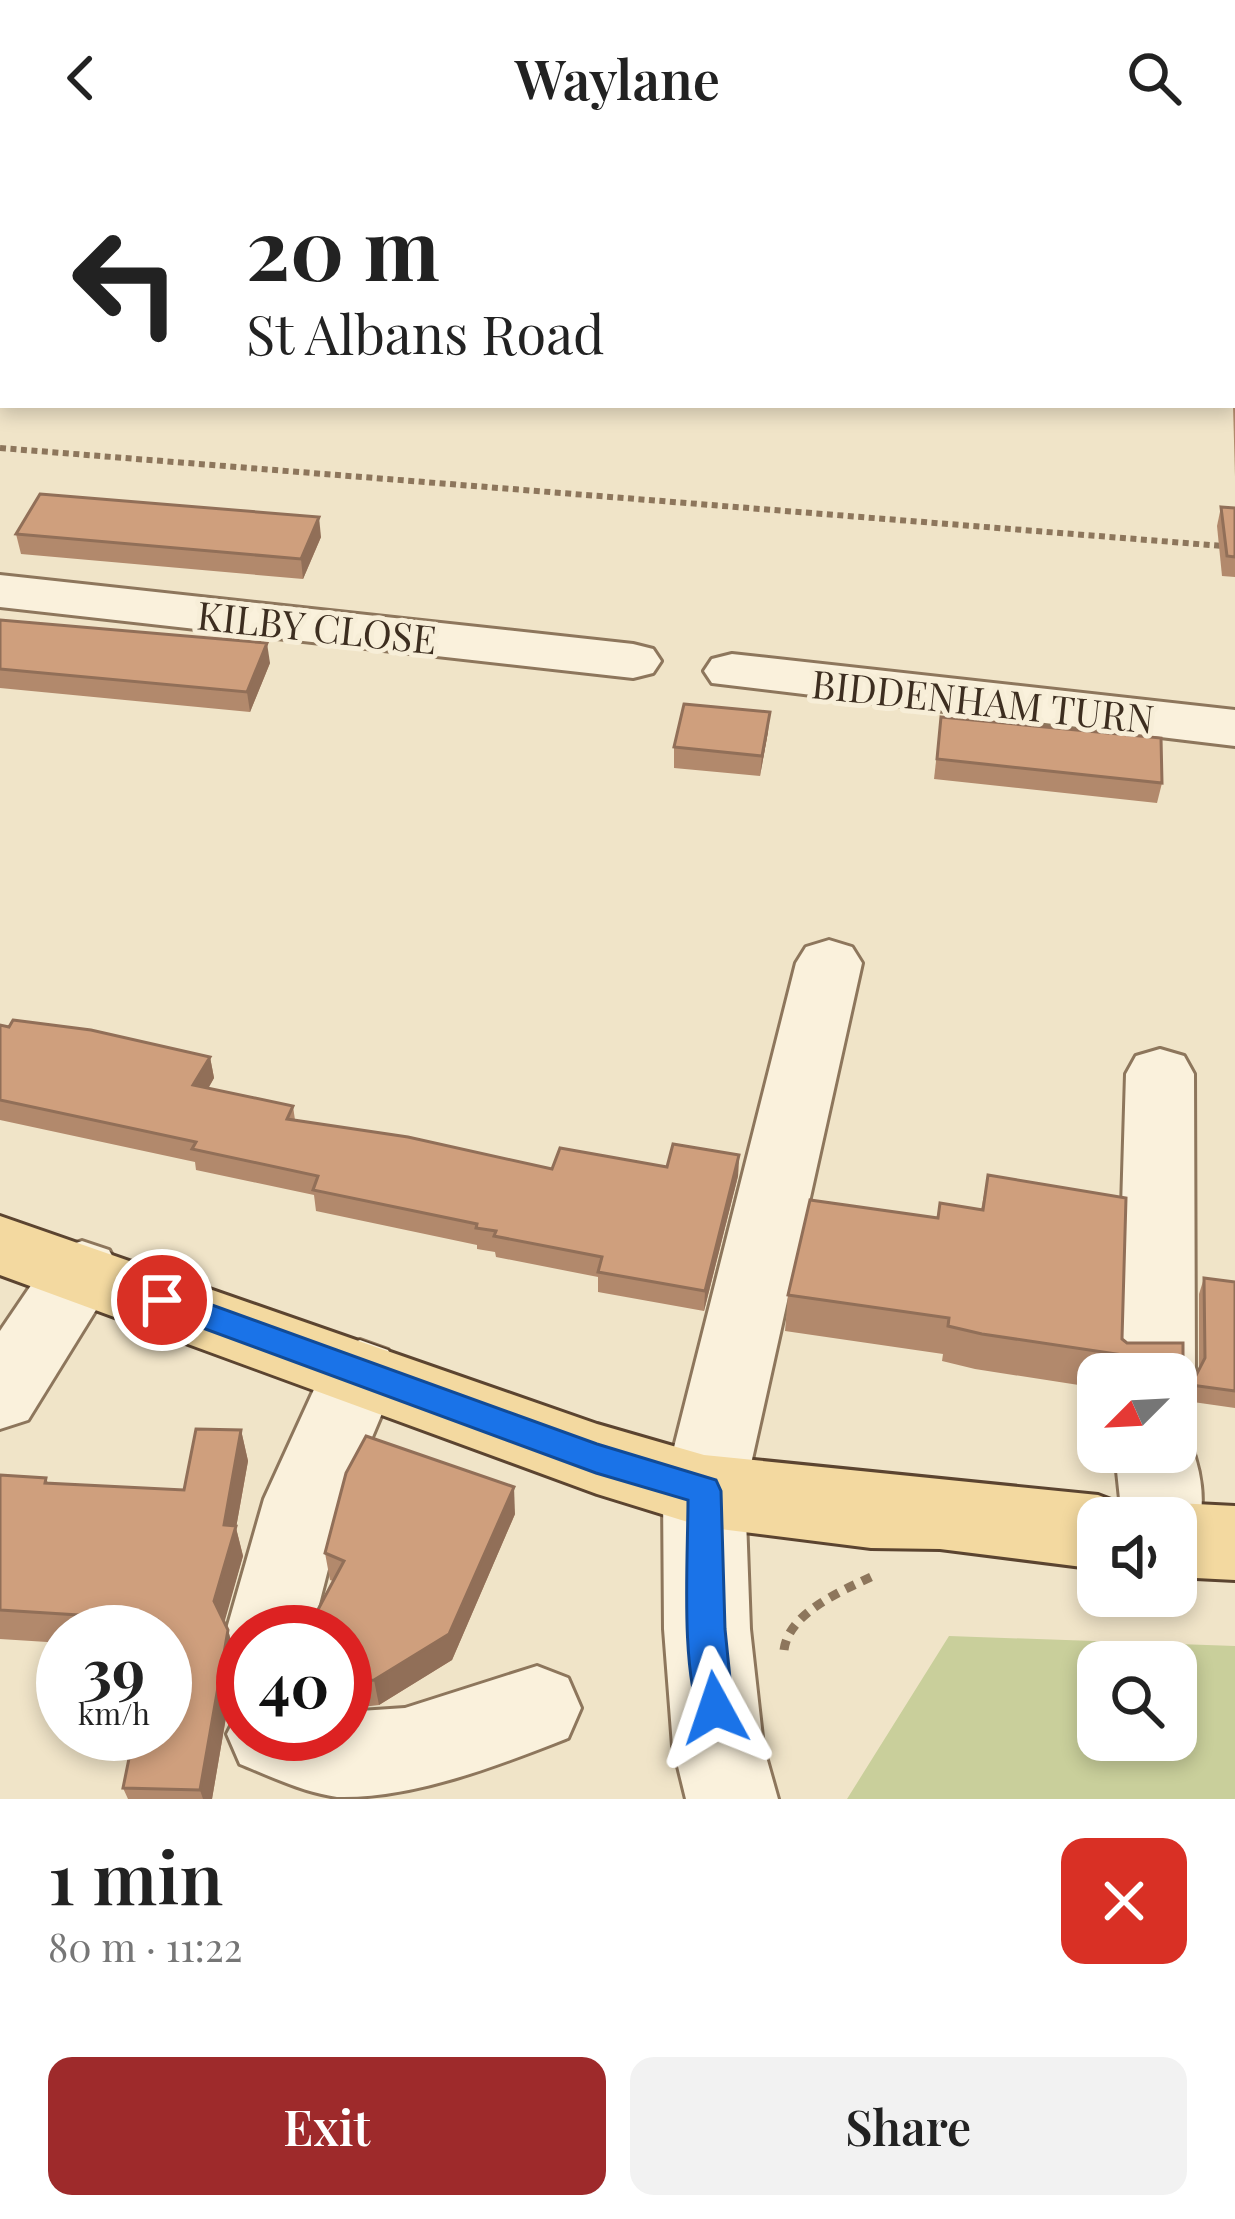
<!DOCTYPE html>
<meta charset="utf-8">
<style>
:root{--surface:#fff;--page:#f2f2f2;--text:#222;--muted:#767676;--accent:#9e2a2b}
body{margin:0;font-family:"Playfair Display",serif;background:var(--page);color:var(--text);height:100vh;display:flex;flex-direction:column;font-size:45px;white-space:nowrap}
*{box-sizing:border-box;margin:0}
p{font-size:39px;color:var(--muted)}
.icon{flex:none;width:66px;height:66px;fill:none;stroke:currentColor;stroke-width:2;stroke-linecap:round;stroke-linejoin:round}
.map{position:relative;height:1643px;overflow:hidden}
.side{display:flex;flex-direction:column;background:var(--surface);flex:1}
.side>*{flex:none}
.top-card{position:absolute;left:0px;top:0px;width:1236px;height:252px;box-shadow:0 6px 18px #0003;background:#fff;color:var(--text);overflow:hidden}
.needle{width:78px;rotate:246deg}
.tools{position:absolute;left:1077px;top:1197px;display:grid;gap:24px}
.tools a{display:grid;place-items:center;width:120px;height:120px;border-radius:24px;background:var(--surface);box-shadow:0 6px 18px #0003;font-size:60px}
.speed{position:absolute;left:36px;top:1449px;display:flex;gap:24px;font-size:60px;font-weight:700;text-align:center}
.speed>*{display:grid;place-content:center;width:156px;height:156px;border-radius:50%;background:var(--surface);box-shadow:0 6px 18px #0003;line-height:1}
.speed small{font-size:30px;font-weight:400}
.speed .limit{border:18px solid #d22;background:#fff;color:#111}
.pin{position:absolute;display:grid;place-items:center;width:102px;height:102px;color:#fff;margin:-51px;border:6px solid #fff;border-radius:50%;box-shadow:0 3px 12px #0007}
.me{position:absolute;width:132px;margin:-66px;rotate:355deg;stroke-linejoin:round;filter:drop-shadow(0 0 9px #0008)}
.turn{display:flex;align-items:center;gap:42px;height:252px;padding:0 48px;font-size:54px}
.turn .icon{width:156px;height:156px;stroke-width:2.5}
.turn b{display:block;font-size:84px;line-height:102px}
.round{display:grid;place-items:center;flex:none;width:126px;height:126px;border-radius:24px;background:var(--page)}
.overview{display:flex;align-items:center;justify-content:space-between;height:204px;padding:0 48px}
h1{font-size:72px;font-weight:600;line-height:90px}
.button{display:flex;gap:24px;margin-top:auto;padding:24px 48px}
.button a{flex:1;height:138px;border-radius:24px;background:var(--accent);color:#fff;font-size:48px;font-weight:600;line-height:138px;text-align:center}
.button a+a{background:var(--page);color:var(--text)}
header{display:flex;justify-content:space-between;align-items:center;height:156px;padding:0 48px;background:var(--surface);font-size:54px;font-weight:600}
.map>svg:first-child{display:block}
.green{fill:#c9cf9b;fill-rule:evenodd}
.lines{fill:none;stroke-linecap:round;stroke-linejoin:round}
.minor-casing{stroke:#8d765c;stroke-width:6}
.major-casing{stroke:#5b4430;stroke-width:6}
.path-far1{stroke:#8d765c;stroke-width:6;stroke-dasharray:6 4.5;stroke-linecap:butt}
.path{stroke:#8d765c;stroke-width:9;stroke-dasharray:10 8;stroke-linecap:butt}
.minor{fill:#faf1dc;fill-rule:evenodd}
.major{fill:#f3d9a0;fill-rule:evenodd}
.wall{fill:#b2896c}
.shaded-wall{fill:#916f58}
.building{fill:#cf9f7d;stroke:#916f58;stroke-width:3}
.route{fill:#1a73e8;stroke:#114b97;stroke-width:3}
.labels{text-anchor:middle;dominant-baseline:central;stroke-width:10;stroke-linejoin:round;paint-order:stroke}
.street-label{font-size:39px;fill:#3d2e20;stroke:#f7eed8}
</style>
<header><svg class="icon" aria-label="back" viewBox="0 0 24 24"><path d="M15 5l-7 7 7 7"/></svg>Waylane<svg class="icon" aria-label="search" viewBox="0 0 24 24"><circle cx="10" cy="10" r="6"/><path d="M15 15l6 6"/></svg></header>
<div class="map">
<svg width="1235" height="1643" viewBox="0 0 1235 1643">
<rect width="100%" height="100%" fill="#f0e4c8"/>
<!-- green -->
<path class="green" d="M949,1480L1235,1490V1643H847ZM1098,1506H1176V1584H1098Z"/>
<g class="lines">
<defs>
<g id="minor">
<rect x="1233" y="160" width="2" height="28"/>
<path d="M0,419L633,488L653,493L661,505L653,517L633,522L0,451Z"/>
<path d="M732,498L1235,554V590L712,527L704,515L712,503Z"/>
<path d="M829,784L852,791L862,807L745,1335L750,1473L763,1590L778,1643H686L673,1590L664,1473L663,1335L796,807L806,791Z"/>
<path d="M1160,893L1184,900L1194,918L1195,1218L1184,1241L1176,1244V1218H1117L1126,918L1136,900Z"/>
<path d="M82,1085L109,1094L120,1115L28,1264L0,1273V1175L55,1094Z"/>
<path d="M360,1184L388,1194L399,1217L346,1343L312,1476H243V1506L226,1476L264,1343L332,1194Z"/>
<path d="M1176,1269L1183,1271C1201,1308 1210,1351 1192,1388L1176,1394V1362H1122L1115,1296H1176Z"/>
<path d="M537,1510L568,1522L581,1552L568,1582C499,1609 413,1643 337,1641C303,1636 272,1621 240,1608L227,1578L243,1547V1578H345V1556L405,1552Z"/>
</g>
<g id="major">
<path d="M0,1060L597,1268L704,1299L1098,1339L1127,1350L1133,1362H1098V1413L940,1393L871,1392L704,1371L597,1338L0,1119Z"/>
<path d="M1176,1347L1235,1350V1424L1176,1421V1362H1145Z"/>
</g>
</defs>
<!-- minor casing -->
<use href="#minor" class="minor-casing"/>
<!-- major casing -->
<use href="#major" class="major-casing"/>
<!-- path-far1 -->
<path class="path-far1" d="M0,292L1235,391"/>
<!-- path -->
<path class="path" d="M784,1494C789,1456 842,1435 873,1420"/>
<!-- minor -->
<use href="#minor" class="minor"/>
<!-- major -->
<use href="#major" class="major"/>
</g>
<!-- wall -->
<g class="wall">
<rect x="1233" y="0" width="2" height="158"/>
<path d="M1235,175V321L1233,249V184Z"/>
<path d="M1221,351L1235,352V421L1222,420L1217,370Z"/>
<path d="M16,378L321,381L303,423L21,398Z"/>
<path d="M0,464L270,507L250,556L0,532Z"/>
<path d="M941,561L1162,627L1157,647L934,623Z"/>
<path d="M768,576L760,620L674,612V591Z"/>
<path d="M0,869L210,901L214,922L208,932L293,950L295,964L552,1013L667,1011L739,999L738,1020L704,1155L598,1136V1121L496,1101L495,1096L477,1093V1089L316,1055L314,1039L196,1014L195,1006L0,964Z"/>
<path d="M988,1019L1127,1187L1183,1208L1176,1229V1218H1098V1232L975,1213L942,1205L943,1198L785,1175L788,1139L938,1062L981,1054Z"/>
<path d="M1204,1122L1235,1126V1252L1186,1245L1199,1212V1138Z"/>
<path d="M241,1274L248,1305L236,1372L243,1400L224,1465L228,1474L236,1503L212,1643H128L123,1632L165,1476H63V1487L0,1483V1319L46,1322L48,1327L184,1334Z"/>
<path d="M515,1358L452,1504L379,1549L345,1553V1476L333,1425L330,1424L325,1397Z"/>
</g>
<!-- shaded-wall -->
<g class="shaded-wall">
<path d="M319,361L321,381L303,423L301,403Z"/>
<path d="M267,487L270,507L250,556L247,536Z"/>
<path d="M770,556L768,576L760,620L762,600Z"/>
<path d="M210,901L214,922L198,951L193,929Z"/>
<path d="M739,999L738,1020L704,1155L705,1135Z"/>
<path d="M241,1274L248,1305L236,1372L243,1400L222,1475L214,1445L224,1369Z"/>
<path d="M514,1331L515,1358L452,1504L379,1549L374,1524Z"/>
<path d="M228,1474L236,1503L212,1643H203L200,1634Z"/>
</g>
<!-- building -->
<g class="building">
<path d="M533,0H578L576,3H531Z"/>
<path d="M1235,20V139L1233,134Z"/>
<path d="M40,338L319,361L301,403L16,378Z"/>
<path d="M1221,351L1235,352V401L1227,400Z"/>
<path d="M0,464L267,487L247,536L0,513Z"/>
<path d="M684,548L770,556L762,600L674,591Z"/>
<path d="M941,561L1161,582L1162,627L937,603Z"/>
<path d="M13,864L91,874L210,901L193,929L293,950L287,963L408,981L552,1013L560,992L667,1011L673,988L739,999L705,1135L598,1116L602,1101L494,1080L496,1075L476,1072L477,1068L313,1034L318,1020L192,993L196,986L0,944V869L9,871Z"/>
<path d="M988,1019L1126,1042L1122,1183L1127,1187H1183V1208L982,1178L948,1170L949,1162L788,1139L810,1044L938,1062L940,1047L983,1054Z"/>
<path d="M1204,1122L1235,1126V1235L1191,1229L1205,1202Z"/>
<path d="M196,1273L241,1274L224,1369L236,1370L214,1445L228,1474L200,1634L123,1632L134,1578H165V1476H155L157,1464L0,1454V1319L46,1322L45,1327L184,1334Z"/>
<path d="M366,1280L514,1331L449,1478L374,1524L345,1527V1476H306L344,1405L325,1397L346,1317Z"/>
</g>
<!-- route -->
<path class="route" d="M162,1131L597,1288L716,1324L721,1335L725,1473L733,1552L728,1565L715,1570L702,1565C680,1515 688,1402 688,1344L596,1317L151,1153L146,1144L151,1135Z"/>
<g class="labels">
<!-- street labels -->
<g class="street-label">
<text transform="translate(317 470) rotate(6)">KILBY CLOSE</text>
<text transform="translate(983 544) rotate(6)">BIDDENHAM TURN</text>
</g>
</g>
</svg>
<div class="tools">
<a><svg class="needle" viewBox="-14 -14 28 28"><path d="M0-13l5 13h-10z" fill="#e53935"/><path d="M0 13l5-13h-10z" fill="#767676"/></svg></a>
<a><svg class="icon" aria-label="sound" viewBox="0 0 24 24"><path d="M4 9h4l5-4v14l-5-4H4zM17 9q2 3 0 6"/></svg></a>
<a><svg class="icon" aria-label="search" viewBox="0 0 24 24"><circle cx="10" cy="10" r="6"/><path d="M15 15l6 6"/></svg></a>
</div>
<div class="speed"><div>39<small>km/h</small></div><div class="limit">40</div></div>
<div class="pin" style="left:162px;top:1144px;background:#d93025"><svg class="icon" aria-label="arrive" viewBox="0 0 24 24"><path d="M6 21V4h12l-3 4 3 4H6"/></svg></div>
<svg class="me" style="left:715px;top:1552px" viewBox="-20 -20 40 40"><path d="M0-17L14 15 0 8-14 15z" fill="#1a73e8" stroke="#fff" stroke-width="4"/></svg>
<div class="top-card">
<div class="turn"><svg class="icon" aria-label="left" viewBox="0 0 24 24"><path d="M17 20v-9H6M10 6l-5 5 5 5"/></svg><div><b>20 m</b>St Albans Road</div></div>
</div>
</div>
<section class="side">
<div class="overview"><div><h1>1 min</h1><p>80 m · 11:22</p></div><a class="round" style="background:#d93025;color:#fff"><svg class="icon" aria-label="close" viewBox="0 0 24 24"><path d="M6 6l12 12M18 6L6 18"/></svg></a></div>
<div class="button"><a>Exit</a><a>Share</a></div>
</section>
